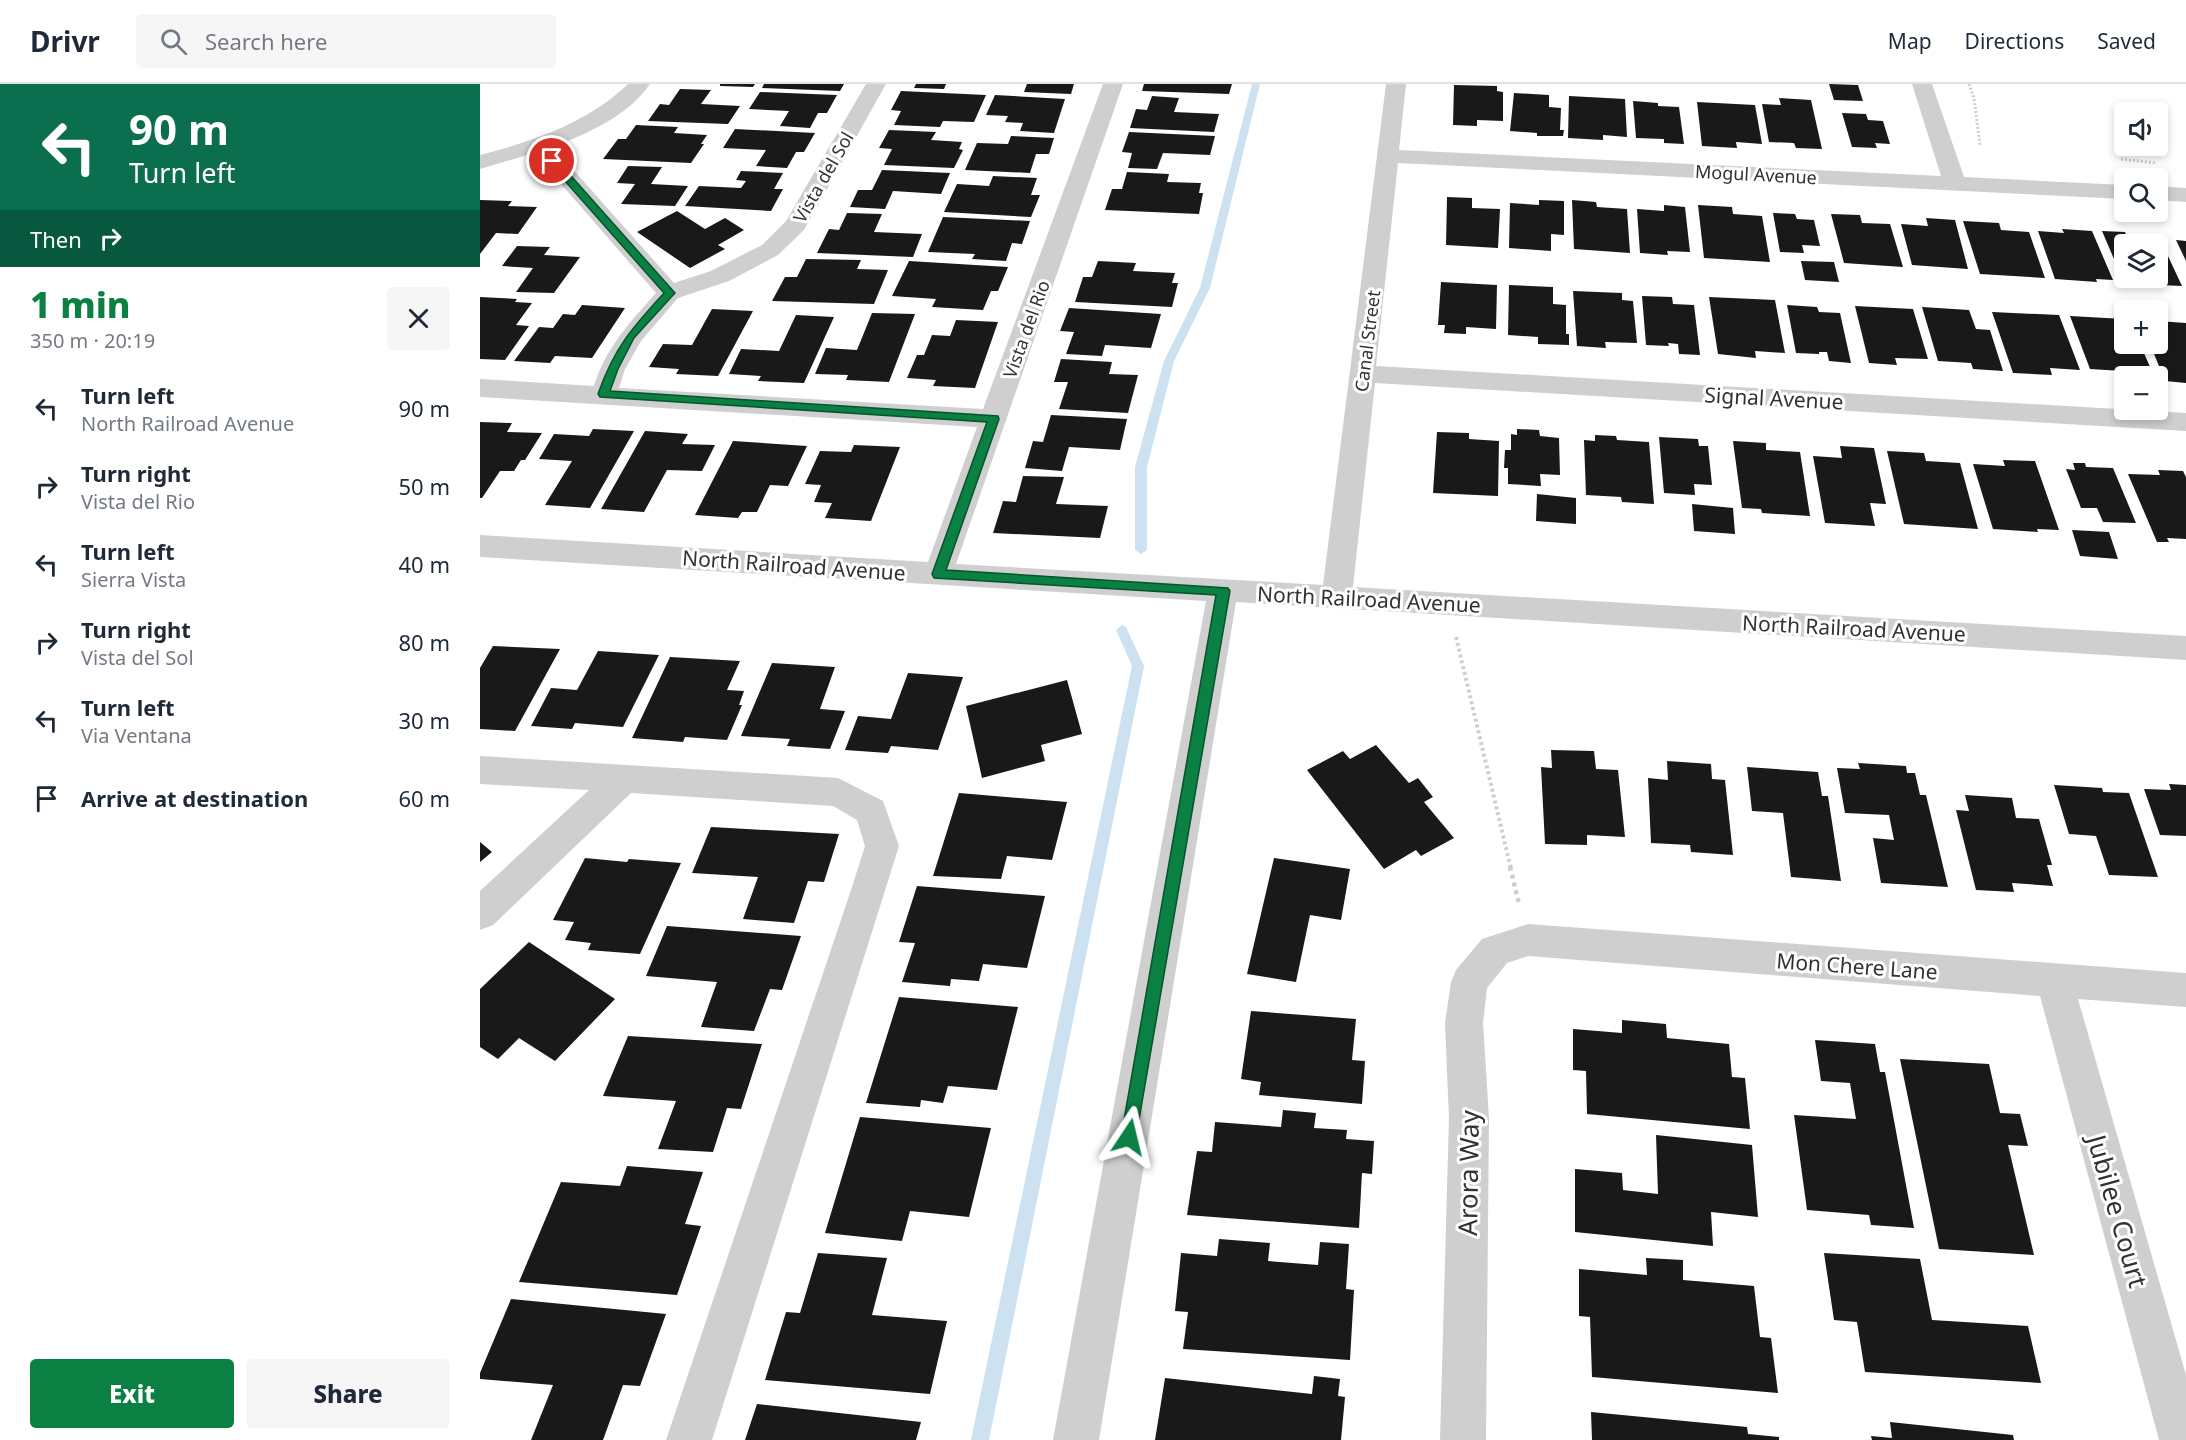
<!DOCTYPE html>
<meta charset="utf-8">
<style>
:root{--surface:#fff;--page:#f6f6f7;--text:#1f2937;--muted:#747a83;--line:#e0e1e3;--accent:#0b8043}
body{margin:0;font-family:"Noto Sans",sans-serif;background:var(--page);color:var(--text);height:100vh;display:flex;flex-direction:column;font-size:22px;white-space:nowrap}
*{box-sizing:border-box;margin:0}
p{font-size:20px;color:var(--muted)}
.icon{flex:none;width:33px;height:33px;fill:none;stroke:currentColor;stroke-width:2;stroke-linecap:round;stroke-linejoin:round}
.map{position:relative;flex:1;overflow:hidden}
.panel{display:flex;flex-direction:column;background:var(--surface);width:480px}
.panel>*{flex:none}
.banner{background:#0b6e4f;color:#fff;overflow:hidden}
.buttons{position:absolute;left:1634px;top:18px;display:grid;gap:12px}
.buttons a{display:grid;place-items:center;width:54px;height:54px;border-radius:6px;background:var(--surface);box-shadow:0 3px 9px #0003;font-size:30px}
.pin{position:absolute;display:grid;place-items:center;width:51px;height:51px;color:#fff;margin:-26px;border:3px solid #fff;border-radius:50%;box-shadow:0 2px 6px #0007}
.me{position:absolute;width:66px;margin:-33px;rotate:10deg;stroke-linejoin:round;filter:drop-shadow(0 0 4px #0008)}
.turn{display:flex;align-items:center;gap:21px;height:126px;padding:0 30px;font-size:27px}
.turn .icon{width:78px;height:78px;stroke-width:2.5}
.turn b{display:block;font-size:42px;line-height:51px}
.then{display:flex;align-items:center;height:57px;padding:0 30px;background:#0003;gap:12px;font-size:22px}
.round{display:grid;place-items:center;flex:none;width:63px;height:63px;border-radius:6px;background:var(--page)}
.headline{display:flex;align-items:center;justify-content:space-between;height:102px;padding:0 30px}
h1{font-size:36px;font-weight:800;line-height:45px;color:var(--accent)}
.cta{display:flex;gap:12px;margin-top:auto;padding:12px 30px}
.cta a{flex:1;height:69px;border-radius:6px;background:var(--accent);color:#fff;font-size:24px;font-weight:800;line-height:69px;text-align:center}
.cta a+a{background:var(--page);color:var(--text)}
ul{padding:0;list-style:none}
li{display:flex;align-items:center;gap:18px;height:78px;padding:0 30px}
li div{flex:1}
li b{display:block;font-size:22px}
li em{font-style:normal}
header{display:flex;align-items:center;gap:36px;box-sizing:border-box;height:84px;padding:0 30px;background:var(--surface);border-bottom:2px solid var(--line)}
header strong{font-size:28px}
nav{display:flex;gap:33px;margin-inline-start:auto;font-size:21px}
.search{width:420px;height:54px;background:var(--page);display:flex;align-items:center;gap:15px;box-sizing:border-box;padding:0 21px;border-radius:6px;color:var(--muted);font-size:22px}
main{display:flex;flex:1;min-height:0}
.map>svg:first-child{display:block}
.lines{fill:none;stroke-linecap:round;stroke-linejoin:round}
.stream{fill:#cce2f0;fill-rule:evenodd}
.building{fill:#191919}
.path-far2{stroke:#cfcfcf;stroke-width:3;stroke-dasharray:2 2;stroke-linecap:butt}
.path-far1{stroke:#cfcfcf;stroke-width:4;stroke-dasharray:3 3;stroke-linecap:butt}
.path{stroke:#cfcfcf;stroke-width:4.5;stroke-dasharray:4 4;stroke-linecap:butt}
.minor{fill:#cfcfcf;fill-rule:evenodd}
.route{fill:#0b8043;stroke:#07532c;stroke-width:1.5}
.labels{text-anchor:middle;dominant-baseline:central;stroke-width:6;stroke-linejoin:round;paint-order:stroke}
.far-street-label{font-size:18px;fill:#323232;stroke:#fff}
.street-label{font-size:21px;fill:#323232;stroke:#fff}
.near-street-label{font-size:26px;fill:#323232;stroke:#fff}
</style>
<header>
<strong>Drivr</strong>
<div class="search"><svg class="icon" aria-label="search" viewBox="0 0 24 24"><circle cx="10" cy="10" r="6"/><path d="M15 15l6 6"/></svg>Search here</div>
<nav><a>Map</a><a>Directions</a><a>Saved</a></nav>
</header>
<main>
<section class="panel">
<div class="banner">
<div class="turn"><svg class="icon" aria-label="left" viewBox="0 0 24 24"><path d="M17 20v-9H6M10 6l-5 5 5 5"/></svg><div><b>90 m</b>Turn left</div></div>
<div class="then">Then<svg class="icon" aria-label="right" viewBox="0 0 24 24"><path d="M7 20v-9h11M14 6l5 5-5 5"/></svg></div>
</div>
<div class="headline"><div><h1>1 min</h1><p>350 m · 20:19</p></div><a class="round"><svg class="icon" aria-label="close" viewBox="0 0 24 24"><path d="M6 6l12 12M18 6L6 18"/></svg></a></div>
<ul>
<li><svg class="icon" aria-label="left" viewBox="0 0 24 24"><path d="M17 20v-9H6M10 6l-5 5 5 5"/></svg><div><b>Turn left</b><p>North Railroad Avenue</p></div><em>90 m</em></li>
<li><svg class="icon" aria-label="right" viewBox="0 0 24 24"><path d="M7 20v-9h11M14 6l5 5-5 5"/></svg><div><b>Turn right</b><p>Vista del Rio</p></div><em>50 m</em></li>
<li><svg class="icon" aria-label="left" viewBox="0 0 24 24"><path d="M17 20v-9H6M10 6l-5 5 5 5"/></svg><div><b>Turn left</b><p>Sierra Vista</p></div><em>40 m</em></li>
<li><svg class="icon" aria-label="right" viewBox="0 0 24 24"><path d="M7 20v-9h11M14 6l5 5-5 5"/></svg><div><b>Turn right</b><p>Vista del Sol</p></div><em>80 m</em></li>
<li><svg class="icon" aria-label="left" viewBox="0 0 24 24"><path d="M17 20v-9H6M10 6l-5 5 5 5"/></svg><div><b>Turn left</b><p>Via Ventana</p></div><em>30 m</em></li>
<li><svg class="icon" aria-label="arrive" viewBox="0 0 24 24"><path d="M6 21V4h12l-3 4 3 4H6"/></svg><div><b>Arrive at destination</b></div><em>60 m</em></li>
</ul>
<div class="cta"><a>Exit</a><a>Share</a></div>
</section>
<div class="map">
<svg width="1706" height="1356" viewBox="0 0 1706 1356">
<rect width="100%" height="100%" fill="#fff"/>
<g class="lines">
<!-- stream -->
<g class="stream">
<path d="M772,0H780L730,204L694,277L667,383V466L661,470L655,466V383L684,277L720,204Z"/>
<path d="M642,541L646,543L664,582L509,1356H491L652,582L636,546Z"/>
</g>
</g>
<!-- building -->
<g class="building">
<path d="M240,0H275L273,3L240,2Z"/>
<path d="M284,0H364L360,7L282,4Z"/>
<path d="M436,0H466L464,5L434,4Z"/>
<path d="M547,0H594L591,10L544,8Z"/>
<path d="M664,0H752L749,10L662,7Z"/>
<path d="M1349,0L1378,1L1383,17L1354,16Z"/>
<path d="M974,1L1017,2V7L1023,8V37L997,36V42L973,41Z"/>
<path d="M200,5L231,6L221,20L260,22L248,40L168,37L180,20L189,21Z"/>
<path d="M421,7L506,11L494,38L463,37L460,43L414,41L421,27L411,26Z"/>
<path d="M280,8L357,11L347,29H338L330,44L300,42L309,27L269,25Z"/>
<path d="M1034,9L1069,11V23L1081,24L1080,46H1084L1083,52H1057V49L1030,47Z"/>
<path d="M515,11L585,15L574,49L540,47L543,39L525,38L528,32L506,31Z"/>
<path d="M672,12L699,14L694,28L739,30L734,48L650,44L656,25L667,26Z"/>
<path d="M1089,12L1145,15L1147,53L1123,51V56L1088,54Z"/>
<path d="M1299,14L1331,16L1342,65L1316,64L1314,59L1289,58L1282,20L1301,21Z"/>
<path d="M1153,17L1178,19V22L1199,23L1204,60L1184,59V55L1156,54Z"/>
<path d="M1217,18L1275,21L1282,60L1256,58L1257,64L1222,62Z"/>
<path d="M1362,29L1386,30L1388,36L1403,37L1410,60L1395,59L1397,64L1372,63Z"/>
<path d="M156,41L198,43L194,49L227,51L221,60H224L211,79L123,75L138,55H146Z"/>
<path d="M255,45L335,49L324,68H316L307,84L276,82L286,66L243,64Z"/>
<path d="M409,46L456,48L451,56L482,58L479,65L483,66L474,84L404,81L412,65L399,64Z"/>
<path d="M649,48L735,52L730,71L683,69L677,85L648,84L652,69L642,68Z"/>
<path d="M531,52L574,54L569,70H556L550,89L485,86L497,59L528,60Z"/>
<path d="M148,82L182,83L171,100L208,102L195,122L141,120L155,100L137,99Z"/>
<path d="M402,86L470,89L461,110L413,107L405,125L370,123L378,106H392Z"/>
<path d="M261,87L303,89L294,105H303L291,127L205,122L219,102L261,104L266,97L256,96Z"/>
<path d="M647,88L689,90L687,98L721,99L719,109H723L719,130L625,126L632,105H642Z"/>
<path d="M513,92L557,94L551,111H560L551,133L464,128L477,100L509,102Z"/>
<path d="M967,113L992,114V124L1020,125L1018,164L966,161Z"/>
<path d="M0,116L32,117L28,122L57,123L38,150L16,149L0,170Z"/>
<path d="M1059,116L1084,117V151L1071,150V167L1029,164L1030,119L1059,121Z"/>
<path d="M1092,116L1116,118L1117,123L1147,125L1150,169L1094,165Z"/>
<path d="M1184,121L1205,123L1210,168L1187,167L1188,171L1160,169L1157,125L1184,127Z"/>
<path d="M1218,121L1252,123L1253,130L1282,132L1290,178L1224,174Z"/>
<path d="M197,127L225,145L245,134L264,146L238,161L245,165L210,184L157,148Z"/>
<path d="M367,129L402,130L394,148L442,150L433,173L337,169L349,145L359,146Z"/>
<path d="M1293,129L1315,130L1317,135L1334,136L1340,162L1322,161L1324,169L1300,168Z"/>
<path d="M1351,130L1380,131L1382,139L1410,140L1423,183L1364,179Z"/>
<path d="M463,133L550,137L542,160L532,159L526,177L492,175L495,170L448,168Z"/>
<path d="M1446,134L1475,136L1488,185L1432,181L1421,140L1448,142Z"/>
<path d="M1483,137L1519,139L1521,146L1549,148L1565,194L1500,190Z"/>
<path d="M1582,145L1612,147L1633,196L1616,195L1617,198L1575,195L1558,147L1584,149Z"/>
<path d="M1622,147L1645,148L1647,153L1680,155L1702,202L1658,200L1655,194H1677V160H1644V182H1637Z"/>
<path d="M1696,156L1706,157V177Z"/>
<path d="M37,162L70,163L64,171L100,173L74,209L36,208L53,184L22,182Z"/>
<path d="M326,175L381,176L377,185L408,186L394,220L292,217L305,193H317Z"/>
<path d="M429,177L528,183L518,207H511L503,226L452,223L456,215L412,212Z"/>
<path d="M618,177L656,179L653,187L695,189L692,199H698L692,223L595,218L603,193H612Z"/>
<path d="M1321,177L1354,178L1359,198L1325,196Z"/>
<path d="M961,198L1017,201L1016,245L986,243V250L964,249L965,241H958Z"/>
<path d="M1029,201L1073,203V220L1086,221V250H1089V261L1058,260V253L1028,251Z"/>
<path d="M1093,207L1142,209V216L1153,217L1157,259L1125,258L1126,264L1097,262Z"/>
<path d="M1162,212L1192,213L1193,220L1214,221L1220,271L1199,270L1198,260L1188,259L1189,262L1166,261Z"/>
<path d="M0,213L37,215L35,218L52,219L36,241L49,242L25,276L0,275Z"/>
<path d="M1229,213L1295,216L1305,269L1275,267L1276,274L1238,270Z"/>
<path d="M102,221L145,224L112,274L75,272L70,279L34,277L59,243L73,244L83,230L95,231Z"/>
<path d="M1307,221L1337,223L1339,228L1360,229L1371,279L1349,277L1347,268H1339V270L1316,269Z"/>
<path d="M1375,222L1433,225L1448,275L1415,274L1417,281L1389,279Z"/>
<path d="M1442,223L1489,226L1496,245L1510,246L1523,287L1493,285L1491,279L1458,277Z"/>
<path d="M589,224L681,230L671,264L625,261L622,272L586,270L594,248L580,247Z"/>
<path d="M232,225L273,227L238,292L196,290L199,285L169,283L183,260L212,261Z"/>
<path d="M1512,228L1579,231L1600,286L1570,284L1572,291L1533,289Z"/>
<path d="M392,229L435,230L409,298L366,296L368,291L335,290L346,264L377,266Z"/>
<path d="M316,231L354,233L324,299L278,297L281,292L249,290L261,265L299,267Z"/>
<path d="M1590,232L1644,235V260H1660L1674,292H1644L1642,287L1610,285Z"/>
<path d="M476,236L518,238L495,304L453,302L456,296L427,294L437,271H444L452,251L470,252Z"/>
<path d="M1677,237L1706,239V299L1685,297L1670,260H1677V255H1681L1677,246Z"/>
<path d="M581,275L632,278L629,290L658,291L648,329L579,325L588,298H574Z"/>
<path d="M571,331L647,335L640,366L589,363L582,387L545,384L553,357L563,358Z"/>
<path d="M0,338L32,339L27,348L62,349L45,376H41L34,387H20L2,414H0Z"/>
<path d="M113,345L154,347L110,424L65,421L92,377L59,375L74,350L109,352Z"/>
<path d="M1037,345L1059,346L1060,352L1079,354L1080,391L1060,390L1061,402L1028,400V384H1024L1025,366H1031V350L1037,351Z"/>
<path d="M165,347L208,350L202,360L235,361L222,387L187,386L164,428L121,425Z"/>
<path d="M957,348L989,349V355L1019,357L1018,412L953,409Z"/>
<path d="M1115,351L1136,352L1137,356L1169,358L1174,420L1142,418L1141,413L1106,411L1104,356L1115,357Z"/>
<path d="M1179,353L1218,355L1219,362H1228L1232,401L1214,400L1215,411L1184,409Z"/>
<path d="M253,357L327,362L308,402L290,401L277,428H262L258,434L215,431Z"/>
<path d="M1253,357L1286,359V366L1320,368L1330,432L1282,429L1281,425L1262,424Z"/>
<path d="M374,361L420,363L391,437L345,434L352,419L334,418L341,401L325,400L340,367L371,368Z"/>
<path d="M1360,362L1394,364L1406,420L1390,419L1395,442L1345,439L1333,372L1362,374Z"/>
<path d="M1407,367L1444,369L1446,377L1480,379L1498,445L1424,440Z"/>
<path d="M1523,376L1555,377L1579,446L1557,445L1558,448L1513,445L1493,380L1525,382Z"/>
<path d="M1593,379H1605L1606,383L1633,384L1656,439L1623,438L1617,424H1601L1586,385L1595,386Z"/>
<path d="M1678,386L1703,387L1706,393V455L1687,454L1689,458H1677L1648,390L1680,391Z"/>
<path d="M543,392L584,393L576,420L628,422L620,454L513,449L523,417L536,418Z"/>
<path d="M1057,410L1096,414V440L1056,437Z"/>
<path d="M1212,420L1253,424L1255,450L1214,447Z"/>
<path d="M1592,446L1629,448L1638,475L1600,472Z"/>
<path d="M13,562L80,565L35,647L0,645V584Z"/>
<path d="M118,567L179,571L143,643L95,639L92,645L51,642L71,604L97,606Z"/>
<path d="M190,573L260,577L247,606L264,607L259,621H262L247,656L205,653L203,658L152,654Z"/>
<path d="M292,579L355,583L340,625L365,627L350,665L307,662L310,655L261,652Z"/>
<path d="M428,589L483,593L458,666L411,662L408,669L365,666L378,632L411,635Z"/>
<path d="M587,596L602,650L561,661L565,677L502,694L486,622Z"/>
<path d="M896,661L929,699L938,694L953,713L944,718L974,754L941,772L936,766L904,785L827,686L863,667L870,675Z"/>
<path d="M1071,666L1114,667L1116,685L1138,686L1145,753L1107,751V761L1065,760L1061,683L1072,684Z"/>
<path d="M1187,677L1231,680L1232,695L1245,696L1253,771L1211,768L1210,761L1171,759L1168,694L1188,696Z"/>
<path d="M1378,679L1426,682L1427,689H1435L1440,711H1446L1468,803L1401,799L1393,754L1414,756L1409,731L1365,729L1357,684L1380,685Z"/>
<path d="M1267,683L1338,688L1342,712H1348L1361,797L1311,793L1303,729L1272,727Z"/>
<path d="M1689,700L1706,701V752L1680,751L1664,705L1691,706Z"/>
<path d="M1574,701L1622,704L1623,708L1649,709L1678,793L1629,791L1616,752L1589,750Z"/>
<path d="M479,709L587,718L572,776L527,772L521,795L453,792Z"/>
<path d="M1485,711L1532,714L1536,734L1559,735L1572,781H1567L1573,802L1532,799L1534,808L1496,806L1476,726L1489,727Z"/>
<path d="M231,743L359,750L344,798L328,797L314,839L263,835L278,793L212,789Z"/>
<path d="M0,758L12,768L0,778Z"/>
<path d="M105,774L147,778L149,775L201,779L160,870L108,866L111,859L85,856L94,838L73,836Z"/>
<path d="M794,774L870,785L861,836L830,831L816,898L767,890Z"/>
<path d="M437,802L565,812L547,884L503,880L499,897L471,895L470,902L422,898L435,859L419,858Z"/>
<path d="M187,842L321,852L302,906L290,905L274,947L221,943L237,898L166,892Z"/>
<path d="M49,858L135,915L75,977L39,954L18,975L0,963V905Z"/>
<path d="M419,913L538,923L517,1006L468,1002L463,1019L441,1016L440,1023L386,1019Z"/>
<path d="M771,927L876,935L872,976L885,977L882,1020L779,1011L781,998L761,995Z"/>
<path d="M1142,936L1186,940L1187,954L1249,960L1252,993L1265,994L1270,1045L1107,1030L1106,987L1093,986V945L1142,949Z"/>
<path d="M148,952L282,960L261,1025L247,1024L233,1068L178,1065L196,1017L123,1012Z"/>
<path d="M1335,956L1395,960L1400,988H1405L1434,1144L1391,1141L1389,1131L1327,1126L1314,1031L1376,1035L1370,999L1341,997Z"/>
<path d="M1420,975L1509,980L1520,1029L1540,1030L1548,1062L1528,1061L1554,1171L1459,1165Z"/>
<path d="M803,1026L836,1029L834,1044L867,1046L866,1055L894,1057L892,1090L882,1089L879,1144L707,1131L717,1067L732,1068L735,1038L801,1043Z"/>
<path d="M380,1033L511,1044L489,1133L430,1127L422,1157L345,1149Z"/>
<path d="M1176,1051L1272,1061L1278,1133L1231,1128L1233,1162L1095,1148V1085L1142,1089L1143,1106L1178,1110Z"/>
<path d="M147,1082L223,1088L205,1140L221,1142L197,1211L39,1198L81,1098L140,1102Z"/>
<path d="M739,1155L790,1159L788,1177L838,1181L840,1158L869,1160L866,1205L874,1206L870,1276L703,1265L708,1228L695,1227L701,1169L737,1172Z"/>
<path d="M338,1169L407,1174L392,1231L467,1237L450,1310L285,1296L306,1228L320,1229Z"/>
<path d="M1344,1169L1440,1175L1452,1236L1548,1242L1561,1299L1385,1288L1377,1238L1354,1236Z"/>
<path d="M1166,1174L1203,1176V1196L1274,1202L1280,1253L1291,1254L1298,1309L1112,1293L1110,1233L1099,1232V1185L1167,1191Z"/>
<path d="M31,1215L186,1230L160,1302L143,1301L123,1356H51L73,1301L0,1295V1289Z"/>
<path d="M834,1292L860,1295L858,1312L865,1313L861,1356H675L685,1294L832,1310Z"/>
<path d="M277,1320L441,1338L436,1356H265Z"/>
<path d="M1111,1328L1267,1343L1268,1350L1299,1353V1356H1112Z"/>
<path d="M1410,1338L1533,1351L1534,1356H1392L1391,1352L1412,1354Z"/>
</g>
<g class="lines">
<!-- path-far2 -->
<g class="path-far2">
<path d="M1489,0L1494,14L1500,61"/>
<path d="M1641,75L1676,79"/>
</g>
<!-- path-far1 -->
<path class="path-far1" d="M976,553L1031,785"/>
<!-- path -->
<path class="path" d="M1030,783L1039,820"/>
<!-- minor -->
<g class="minor">
<path d="M148,0H170C148,32 108,49 73,63L194,199L231,187L282,161L306,137L386,0H406L324,146L298,171L249,197L198,214L161,257L145,285L139,304L503,325L623,0H643L476,480L843,501L906,0H926L919,66L1461,92L1432,0H1452L1484,93L1644,101V115L918,79L896,282L1706,329V347L895,299L873,503L1706,552V576L756,518L619,1356H573L726,517L0,473V451L448,478L497,343L0,313V295L114,302C125,265 150,238 176,209L54,69L0,85V71C54,57 107,39 148,0Z"/>
<path d="M1677,102L1706,104V118L1677,116Z"/>
<path d="M0,672L358,694L403,717L419,762L232,1356H186L371,806L385,762L377,736L353,722L151,709L13,841L0,846V807L109,706L0,700Z"/>
<path d="M1048,840L1706,889V923L1598,915L1706,1291V1356H1679L1560,912L1048,872L1027,879L1007,904L1003,939L1009,1034L1006,1356H960L969,1034L965,939L971,898L976,886L1002,855Z"/>
</g>
</g>
<!-- route -->
<path class="route" d="M69,75H76L195,209L154,254L138,285L130,307L518,332L519,335L466,486L748,504L750,507L655,1059L649,1061L643,1059L641,1053L736,511L454,494L452,490L507,338L120,313L118,310C134,264 152,244 184,209L69,79Z"/>
<g class="labels">
<!-- far-street labels -->
<g class="far-street-label">
<text transform="translate(1276 90) rotate(3)">Mogul Avenue</text>
<text transform="translate(343 93) rotate(-60)">Vista del Sol</text>
<text transform="translate(546 245) rotate(-70)">Vista del Rio</text>
<text transform="translate(887 257) rotate(-83)">Canal Street</text>
</g>
<!-- street labels -->
<g class="street-label">
<text transform="translate(1294 314) rotate(3)">Signal Avenue</text>
<text transform="translate(314 481) rotate(4)">North Railroad Avenue</text>
<text transform="translate(889 515) rotate(3)">North Railroad Avenue</text>
<text transform="translate(1374 544) rotate(3)">North Railroad Avenue</text>
<text transform="translate(1377 882) rotate(4)">Mon Chere Lane</text>
</g>
<!-- near-street labels -->
<g class="near-street-label">
<text transform="translate(988 1089) rotate(-89)">Arora Way</text>
<text transform="translate(1638 1127) rotate(74)">Jubilee Court</text>
</g>
</g>
</svg>
<div class="buttons">
<a><svg class="icon" aria-label="sound" viewBox="0 0 24 24"><path d="M4 9h4l5-4v14l-5-4H4zM17 9q2 3 0 6"/></svg></a>
<a><svg class="icon" aria-label="search" viewBox="0 0 24 24"><circle cx="10" cy="10" r="6"/><path d="M15 15l6 6"/></svg></a>
<a><svg class="icon" aria-label="layers" viewBox="0 0 24 24"><path d="M12 4l9 5-9 5-9-5zM3 14l9 5 9-5"/></svg></a>
<a>+</a>
<a>−</a>
</div>
<div class="pin" style="left:72px;top:77px;background:#d93025"><svg class="icon" aria-label="arrive" viewBox="0 0 24 24"><path d="M6 21V4h12l-3 4 3 4H6"/></svg></div>
<svg class="me" style="left:649px;top:1053px" viewBox="-20 -20 40 40"><path d="M0-17L14 15 0 8-14 15z" fill="#0b8043" stroke="#fff" stroke-width="4"/></svg>
</div>
</main>
